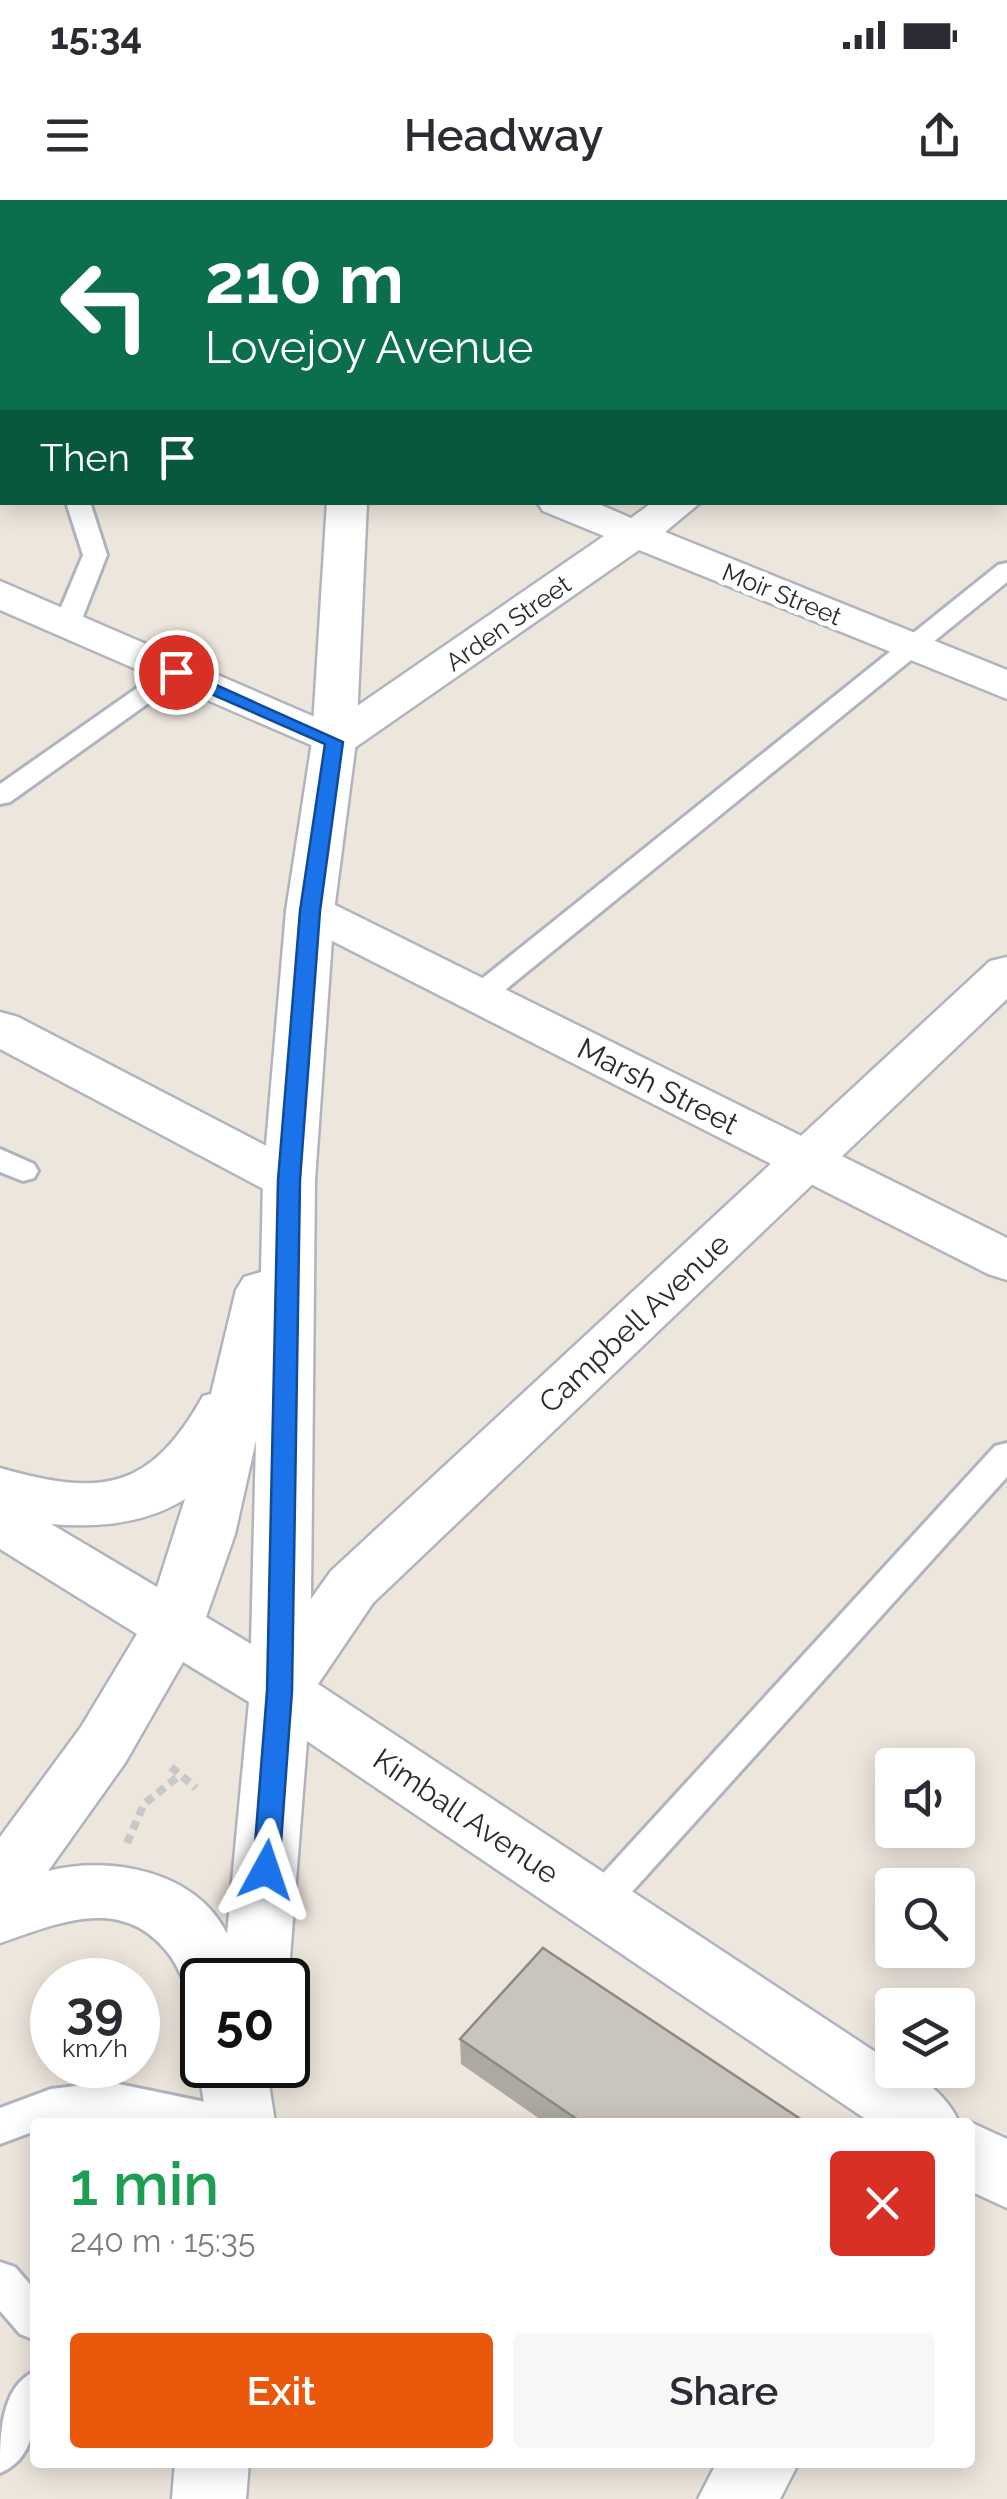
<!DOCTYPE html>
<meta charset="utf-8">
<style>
:root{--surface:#fff;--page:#f7f7f7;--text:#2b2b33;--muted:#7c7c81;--accent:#ea580c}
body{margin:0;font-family:Raleway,sans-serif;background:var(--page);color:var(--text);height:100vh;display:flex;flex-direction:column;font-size:38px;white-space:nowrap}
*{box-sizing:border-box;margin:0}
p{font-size:32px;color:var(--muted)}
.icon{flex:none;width:55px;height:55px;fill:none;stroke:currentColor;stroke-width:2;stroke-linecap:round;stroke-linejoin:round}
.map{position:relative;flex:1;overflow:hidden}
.drawer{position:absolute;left:30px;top:1918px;width:945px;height:350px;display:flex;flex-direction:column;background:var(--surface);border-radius:10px;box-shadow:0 5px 25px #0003}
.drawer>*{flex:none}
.guide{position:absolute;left:0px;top:0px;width:1008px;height:305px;box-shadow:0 5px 25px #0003;background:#0b6e4f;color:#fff;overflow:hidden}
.fabs{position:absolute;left:875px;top:1548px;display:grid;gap:20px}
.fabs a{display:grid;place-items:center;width:100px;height:100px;border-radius:10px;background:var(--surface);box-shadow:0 5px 25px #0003;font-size:50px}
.speed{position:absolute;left:30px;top:1758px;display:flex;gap:20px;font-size:50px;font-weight:700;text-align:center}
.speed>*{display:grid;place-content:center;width:130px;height:130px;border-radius:50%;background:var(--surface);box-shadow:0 5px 25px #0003;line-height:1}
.speed small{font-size:25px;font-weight:400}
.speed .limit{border:5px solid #111;border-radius:15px;background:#fff;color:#111}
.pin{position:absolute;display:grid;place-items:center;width:85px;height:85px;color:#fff;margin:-42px;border:5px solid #fff;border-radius:50%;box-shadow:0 2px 10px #0007}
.me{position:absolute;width:110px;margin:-55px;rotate:5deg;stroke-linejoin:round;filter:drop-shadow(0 0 8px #0008)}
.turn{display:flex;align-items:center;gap:35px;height:210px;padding:0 40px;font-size:45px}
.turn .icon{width:130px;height:130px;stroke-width:2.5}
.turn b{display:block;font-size:70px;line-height:85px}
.then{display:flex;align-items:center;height:95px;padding:0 40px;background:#0003;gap:20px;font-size:38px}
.round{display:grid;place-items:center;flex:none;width:105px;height:105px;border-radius:10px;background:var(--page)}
.headline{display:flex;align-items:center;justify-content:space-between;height:170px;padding:0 40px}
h1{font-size:60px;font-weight:600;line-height:75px;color:#1e9e55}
.cta{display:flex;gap:20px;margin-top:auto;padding:20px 40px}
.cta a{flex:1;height:115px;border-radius:10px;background:var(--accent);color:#fff;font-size:40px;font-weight:600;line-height:115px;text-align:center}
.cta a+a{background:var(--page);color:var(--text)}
.status{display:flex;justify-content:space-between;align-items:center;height:70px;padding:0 50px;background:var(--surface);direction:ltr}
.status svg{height:28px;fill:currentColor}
header{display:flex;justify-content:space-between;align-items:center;height:130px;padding:0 40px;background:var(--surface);font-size:45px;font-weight:600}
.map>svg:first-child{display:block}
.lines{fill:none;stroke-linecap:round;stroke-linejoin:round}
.lane-casing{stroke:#b1b4bf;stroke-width:6}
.street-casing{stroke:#b1b4bf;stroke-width:5}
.secondary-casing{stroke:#b1b4bf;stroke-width:5}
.path{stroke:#c8c8c8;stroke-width:8;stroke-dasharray:9 6;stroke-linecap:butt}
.lane{fill:#fff;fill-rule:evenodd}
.street{fill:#fff;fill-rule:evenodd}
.secondary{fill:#fff;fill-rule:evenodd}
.wall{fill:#ada9a2}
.building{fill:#c9c4bc;stroke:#8d8984;stroke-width:2.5}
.route{fill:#1a73e8;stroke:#114b97;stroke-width:2.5}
.labels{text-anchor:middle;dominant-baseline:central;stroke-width:10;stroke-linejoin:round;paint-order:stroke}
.far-street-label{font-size:25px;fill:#2b2b2b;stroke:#fff}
.street-label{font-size:30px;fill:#2b2b2b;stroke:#fff}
</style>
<div class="status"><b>15:34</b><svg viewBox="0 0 49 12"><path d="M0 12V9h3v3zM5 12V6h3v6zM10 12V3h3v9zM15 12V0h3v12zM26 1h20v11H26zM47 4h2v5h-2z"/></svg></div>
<header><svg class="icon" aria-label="menu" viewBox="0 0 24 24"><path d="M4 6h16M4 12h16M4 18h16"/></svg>Headway<svg class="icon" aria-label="share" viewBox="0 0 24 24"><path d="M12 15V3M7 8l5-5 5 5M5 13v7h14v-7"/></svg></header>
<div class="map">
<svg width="1007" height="2299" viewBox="0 0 1007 2299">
<rect width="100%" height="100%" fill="#ede6dd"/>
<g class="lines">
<defs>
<g id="lane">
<path d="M0,222L2,223V237L0,236Z"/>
<path d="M66,302H90L107,355L80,424L67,432L54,424L83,355Z"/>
<path d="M1007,363V382L489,803H469L465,796L469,789L998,365Z"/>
<path d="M176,464L185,467L189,472L185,477L10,602L0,604V584L167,467Z"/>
<path d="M0,949L34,964L38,971L34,978L23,981L0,972Z"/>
<path d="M1007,1243V1277L611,1715L598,1720L585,1715L579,1704L585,1693L995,1246Z"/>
<path d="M109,1882L215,1904L229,1909L235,1922H132L109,1918L35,1922V1931L0,1944V1908L51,1889Z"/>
<path d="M0,2062L15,2067L35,2090V2140L20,2134L0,2111Z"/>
<path d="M35,2171C35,2208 41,2256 0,2273C0,2236 0,2187 35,2171Z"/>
</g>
<g id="street">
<path d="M20,0H59L61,2H22Z"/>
<path d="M0,32L2,33V55L0,54Z"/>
<path d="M1005,61H1007L1005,85Z"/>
<path d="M537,302H594L631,318L653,302H701L665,332L1007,470V499L639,350L350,551L334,555L0,410V381L331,524L604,336L543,311Z"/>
<path d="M310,696L327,701L1007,1038V1080L988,1074L293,721L286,711L293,701Z"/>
<path d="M0,812L18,817L307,967L315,980L307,993L289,998L271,993L0,849Z"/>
<path d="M717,2262H799L780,2299H698Z"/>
</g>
<g id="secondary">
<path d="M348,0H384V2H349Z"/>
<path d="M327,302H367L356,542L334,711L315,980L311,1399L331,1371L990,761L1007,757V799L373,1403L318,1484L892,1863V1870C920,1870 949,1899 959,1922H870L307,1541L288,1783L202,1780V1804L192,1800C185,1786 180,1770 171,1757C125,1693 61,1722 0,1743V1637L81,1527L137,1434L0,1349V1268C101,1297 150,1291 203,1196L211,1194L236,1090L244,1077L261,1072L263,980L286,711L312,542ZM256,1240L251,1444L206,1417L235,1334ZM185,1299L157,1387L51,1324C97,1328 145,1324 185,1299ZM183,1462L249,1502L227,1734C197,1671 110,1655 48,1671L125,1563Z"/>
<path d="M202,1856V1865H266L275,1922H207L198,1865Z"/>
<path d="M970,1922L1007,1939V2008L970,1991Z"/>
<path d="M175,2262H249L246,2299H172Z"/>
</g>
</defs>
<!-- lane casing -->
<use href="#lane" class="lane-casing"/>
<!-- street casing -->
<use href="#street" class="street-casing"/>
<!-- secondary casing -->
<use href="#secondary" class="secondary-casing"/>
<!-- path -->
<g class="path">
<path d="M171,1567L196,1588"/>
<path d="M127,1643L144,1604L180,1575"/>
</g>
<!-- lane -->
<use href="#lane" class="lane"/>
<!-- street -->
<use href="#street" class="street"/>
<!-- secondary -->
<use href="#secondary" class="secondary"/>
</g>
<!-- wall -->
<path class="wall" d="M460,1839L805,1922H544L461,1864Z"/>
<!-- building -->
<path class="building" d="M543,1748L805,1922H581L460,1839Z"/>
<!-- route -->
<path class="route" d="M176,467L343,542L320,711L300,980L292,1491L279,1670L276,1677L266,1681L257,1677L253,1670L267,1491L278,980L300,711L325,544L170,476L167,472Z"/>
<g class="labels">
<!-- far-street labels -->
<g class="far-street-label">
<text transform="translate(782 394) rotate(22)">Moir Street</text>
<text transform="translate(508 423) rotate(-35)">Arden Street</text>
</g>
<!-- street labels -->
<g class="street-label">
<text transform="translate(658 886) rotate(27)">Marsh Street</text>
<text transform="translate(634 1123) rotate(-43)">Campbell Avenue</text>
<text transform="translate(466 1616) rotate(34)">Kimball Avenue</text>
</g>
</g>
</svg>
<div class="fabs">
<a><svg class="icon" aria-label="sound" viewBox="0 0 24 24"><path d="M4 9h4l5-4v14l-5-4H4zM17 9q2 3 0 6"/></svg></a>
<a><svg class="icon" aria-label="search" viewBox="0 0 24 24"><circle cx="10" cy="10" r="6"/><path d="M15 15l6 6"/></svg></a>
<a><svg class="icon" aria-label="layers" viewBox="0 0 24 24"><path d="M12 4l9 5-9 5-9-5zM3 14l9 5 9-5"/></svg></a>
</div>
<div class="speed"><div>39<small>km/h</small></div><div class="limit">50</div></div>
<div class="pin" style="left:176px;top:472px;background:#d93025"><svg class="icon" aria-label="arrive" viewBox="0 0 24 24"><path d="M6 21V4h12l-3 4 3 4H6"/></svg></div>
<svg class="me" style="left:266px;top:1670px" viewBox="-20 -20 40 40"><path d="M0-17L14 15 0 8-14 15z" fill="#1a73e8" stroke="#fff" stroke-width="4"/></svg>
<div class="guide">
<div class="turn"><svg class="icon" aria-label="left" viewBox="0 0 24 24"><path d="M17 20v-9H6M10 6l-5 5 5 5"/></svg><div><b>210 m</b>Lovejoy Avenue</div></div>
<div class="then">Then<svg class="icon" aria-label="arrive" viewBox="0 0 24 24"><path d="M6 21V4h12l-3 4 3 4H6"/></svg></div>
</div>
<section class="drawer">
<div class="headline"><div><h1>1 min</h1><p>240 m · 15:35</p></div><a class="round" style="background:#d93025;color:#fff"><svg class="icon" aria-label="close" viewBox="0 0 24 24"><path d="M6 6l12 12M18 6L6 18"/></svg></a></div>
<div class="cta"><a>Exit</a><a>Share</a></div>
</section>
</div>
